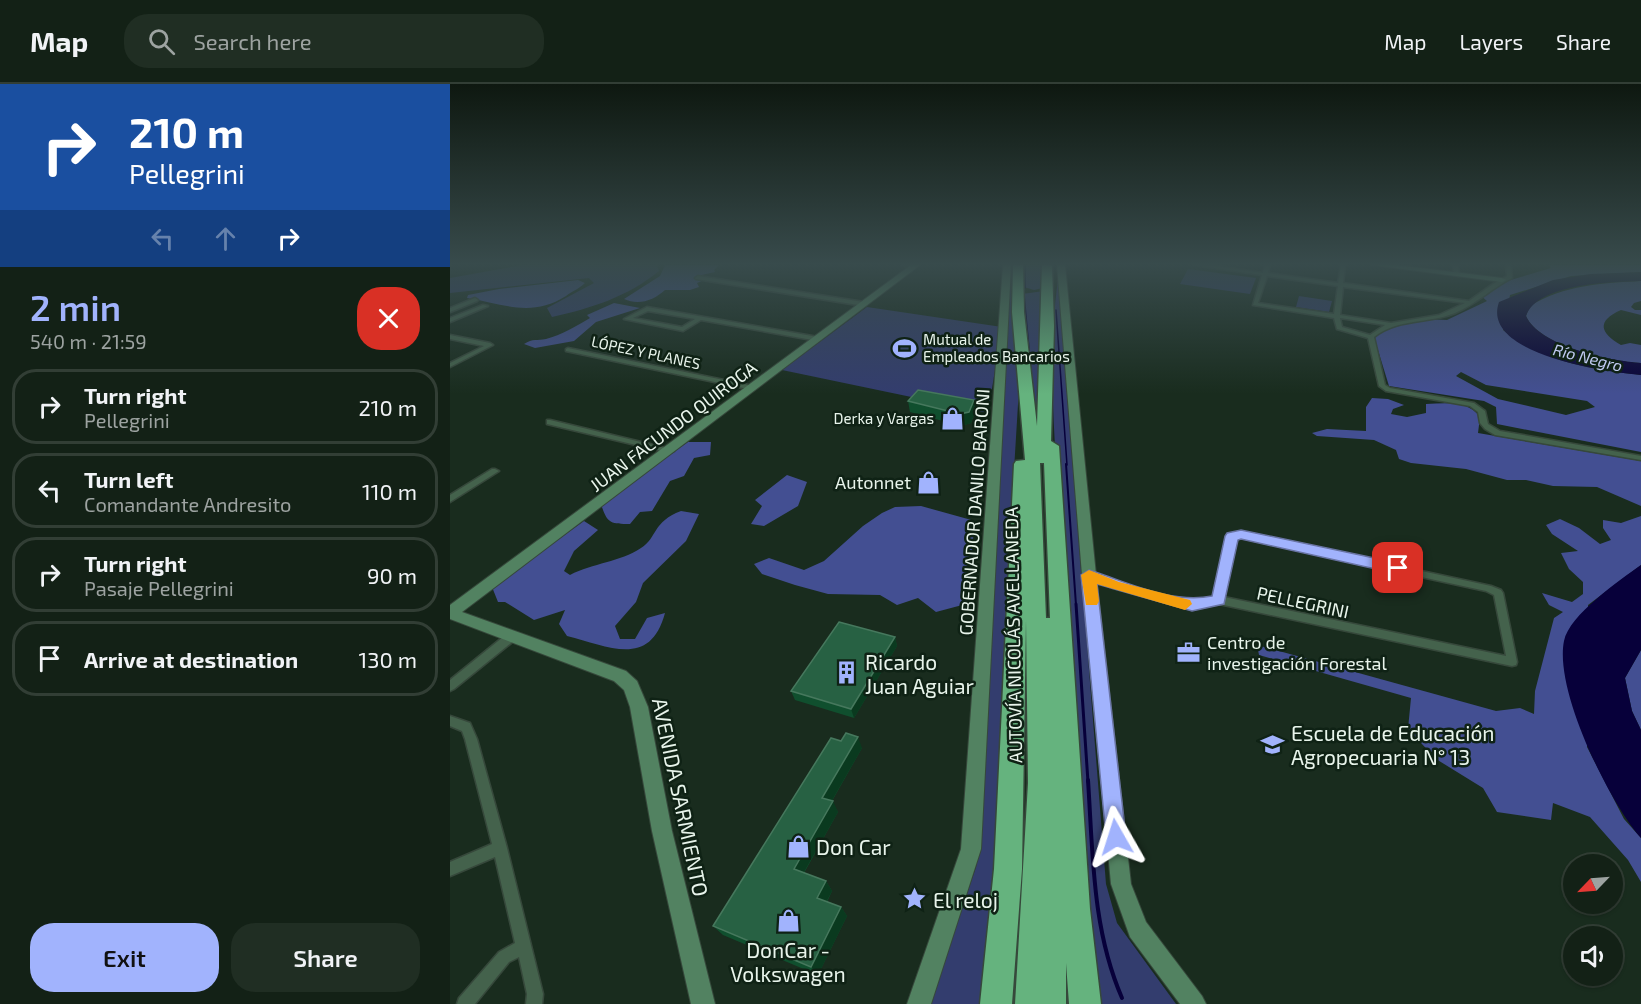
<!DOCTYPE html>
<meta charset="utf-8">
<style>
:root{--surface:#132116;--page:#202e23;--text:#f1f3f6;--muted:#9da3a1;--line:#323e35;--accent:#a1b3fd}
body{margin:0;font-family:"Exo 2",sans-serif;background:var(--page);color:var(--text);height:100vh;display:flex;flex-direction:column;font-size:22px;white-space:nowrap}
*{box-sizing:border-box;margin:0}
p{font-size:20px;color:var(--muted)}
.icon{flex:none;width:33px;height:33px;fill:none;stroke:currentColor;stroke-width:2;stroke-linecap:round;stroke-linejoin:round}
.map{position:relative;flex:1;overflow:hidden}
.details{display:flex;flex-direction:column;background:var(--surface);width:450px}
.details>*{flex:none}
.top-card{background:#1a4fa0;color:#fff;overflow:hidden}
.needle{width:39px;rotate:245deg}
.tools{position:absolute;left:1113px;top:770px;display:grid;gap:12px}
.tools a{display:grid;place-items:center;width:60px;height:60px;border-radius:50%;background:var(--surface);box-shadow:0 2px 4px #0004,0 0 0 2px var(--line);font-size:30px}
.pin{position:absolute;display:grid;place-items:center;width:51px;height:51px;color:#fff;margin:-26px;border-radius:12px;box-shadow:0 3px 9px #0006}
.me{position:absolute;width:66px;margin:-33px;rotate:354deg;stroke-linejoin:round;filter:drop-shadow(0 0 4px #0008)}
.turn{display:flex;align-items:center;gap:21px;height:126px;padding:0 30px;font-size:27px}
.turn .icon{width:78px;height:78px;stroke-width:2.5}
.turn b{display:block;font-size:42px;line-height:51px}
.lanes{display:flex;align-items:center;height:57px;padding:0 30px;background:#0003;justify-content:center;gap:30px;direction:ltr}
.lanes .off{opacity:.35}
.round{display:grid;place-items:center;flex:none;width:63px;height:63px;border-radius:24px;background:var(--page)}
.headline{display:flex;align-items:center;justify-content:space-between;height:102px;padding:0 30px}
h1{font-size:36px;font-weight:600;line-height:45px;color:var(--accent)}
.action{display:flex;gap:12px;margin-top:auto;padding:12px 30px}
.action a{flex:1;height:69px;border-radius:24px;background:var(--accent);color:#111;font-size:24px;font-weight:600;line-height:69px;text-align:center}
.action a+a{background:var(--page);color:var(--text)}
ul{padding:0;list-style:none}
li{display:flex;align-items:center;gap:18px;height:75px;margin:0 12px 9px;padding:0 18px;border:3px solid var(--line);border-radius:24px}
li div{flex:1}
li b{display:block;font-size:22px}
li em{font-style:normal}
header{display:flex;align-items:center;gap:36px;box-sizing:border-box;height:84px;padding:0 30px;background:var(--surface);border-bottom:2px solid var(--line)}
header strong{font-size:28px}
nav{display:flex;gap:33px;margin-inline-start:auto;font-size:21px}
.search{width:420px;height:54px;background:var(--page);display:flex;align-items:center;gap:15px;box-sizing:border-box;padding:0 21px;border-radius:24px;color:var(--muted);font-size:22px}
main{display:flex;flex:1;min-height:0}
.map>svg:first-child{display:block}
.green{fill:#333d6e}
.forest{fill:#434f92;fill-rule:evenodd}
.water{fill:#07003a}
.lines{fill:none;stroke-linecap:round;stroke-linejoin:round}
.stream-far3{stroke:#07003a;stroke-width:1.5}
.stream-far2{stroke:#07003a;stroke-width:2}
.stream-far1{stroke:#07003a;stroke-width:3}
.stream{stroke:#07003a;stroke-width:4}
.street-casing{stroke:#36483b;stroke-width:3}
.secondary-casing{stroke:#36483b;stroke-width:2}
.highway-casing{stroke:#36483b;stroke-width:3}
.street{fill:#44624c;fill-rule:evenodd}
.secondary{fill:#528261;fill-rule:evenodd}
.highway{fill:#65b37e;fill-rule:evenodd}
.wall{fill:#104f2e}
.shaded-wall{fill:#0a3a1f}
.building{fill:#276143;stroke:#46785d;stroke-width:1.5}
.route{fill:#a1b3fd;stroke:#6974a4;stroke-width:1.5}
.slow{fill:#f59e0b}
.labels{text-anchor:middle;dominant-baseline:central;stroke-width:5;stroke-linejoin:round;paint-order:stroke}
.far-poi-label{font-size:15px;fill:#e8f4eb;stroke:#0f2215;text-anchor:start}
.far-street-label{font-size:15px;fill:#e8f4eb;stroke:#0f2215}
.far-water-label{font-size:16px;font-style:italic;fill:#bfc9f0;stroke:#0f2215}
.street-label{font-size:18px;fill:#e8f4eb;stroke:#0f2215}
.poi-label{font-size:18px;fill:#e8f4eb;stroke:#0f2215;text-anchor:end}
.near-poi-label{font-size:21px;fill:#e8f4eb;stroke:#0f2215;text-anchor:start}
.near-street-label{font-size:21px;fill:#e8f4eb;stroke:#0f2215}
</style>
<header>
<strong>Map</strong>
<div class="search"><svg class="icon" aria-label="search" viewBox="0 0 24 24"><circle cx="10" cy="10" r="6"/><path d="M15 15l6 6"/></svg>Search here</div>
<nav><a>Map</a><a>Layers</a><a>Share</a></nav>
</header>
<main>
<section class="details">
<div class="top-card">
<div class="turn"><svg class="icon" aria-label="right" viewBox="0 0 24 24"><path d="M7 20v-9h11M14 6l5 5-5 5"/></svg><div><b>210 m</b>Pellegrini</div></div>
<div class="lanes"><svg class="icon off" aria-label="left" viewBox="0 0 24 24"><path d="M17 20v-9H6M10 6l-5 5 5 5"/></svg><svg class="icon off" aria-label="ahead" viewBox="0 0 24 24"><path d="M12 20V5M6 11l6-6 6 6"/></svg><svg class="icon" aria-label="right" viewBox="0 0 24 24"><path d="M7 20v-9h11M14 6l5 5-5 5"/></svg></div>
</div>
<div class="headline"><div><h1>2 min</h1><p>540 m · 21:59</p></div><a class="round" style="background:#d93025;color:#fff"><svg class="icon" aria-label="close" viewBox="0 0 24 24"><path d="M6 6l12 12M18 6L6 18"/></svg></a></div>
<ul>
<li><svg class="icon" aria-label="right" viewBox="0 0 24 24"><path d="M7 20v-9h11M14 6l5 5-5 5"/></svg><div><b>Turn right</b><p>Pellegrini</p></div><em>210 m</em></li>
<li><svg class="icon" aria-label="left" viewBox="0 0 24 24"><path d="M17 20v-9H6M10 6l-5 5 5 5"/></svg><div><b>Turn left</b><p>Comandante Andresito</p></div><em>110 m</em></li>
<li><svg class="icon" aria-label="right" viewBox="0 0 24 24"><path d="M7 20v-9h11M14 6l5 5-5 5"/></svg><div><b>Turn right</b><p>Pasaje Pellegrini</p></div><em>90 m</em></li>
<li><svg class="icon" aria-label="arrive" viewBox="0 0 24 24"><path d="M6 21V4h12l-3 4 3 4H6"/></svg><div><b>Arrive at destination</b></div><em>130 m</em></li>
</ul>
<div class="action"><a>Exit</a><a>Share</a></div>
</section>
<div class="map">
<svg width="1191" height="920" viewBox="0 0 1191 920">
<rect width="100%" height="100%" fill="#192c1e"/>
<!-- green -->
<g class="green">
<path d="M72,181H207L209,187C177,213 142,224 102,233L97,224L144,199L139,194L0,209V194Z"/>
<path d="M559,181H564L569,304L559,468L553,695L539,920H480L526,783L529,768Z"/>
<path d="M573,181H592L593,204L584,206L574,203Z"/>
<path d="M738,185L806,194L800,210L730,200Z"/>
<path d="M608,195L656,800L667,839L726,920H647C635,764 621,609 611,453C606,368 596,279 608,195Z"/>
<path d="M594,207L586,343L572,210Z"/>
<path d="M849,212L882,217L879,228L846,223Z"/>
<path d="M417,223L552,243L538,329L332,286Z"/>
</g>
<!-- forest -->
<g class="forest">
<path d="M215,181H269L264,186L265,188L247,192L254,196L247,199L249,203L240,206H215C204,216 189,222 174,215L210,192Z"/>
<path d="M1099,181H1191V188L1121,192L1060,211L1053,246C1094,278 1141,286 1191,291V368L1047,340L1046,323L1034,317L939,302L924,253L941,242L971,235L997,236L1037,217L1030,211L1054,198L1101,184ZM1011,288L1036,301L1137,317L1145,323L1116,331L1048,315L1006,292Z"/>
<path d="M128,196L135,199C129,205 122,207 116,212C81,234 54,220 17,214L18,211L49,205Z"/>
<path d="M1191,197V217L1184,219L1181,223L1185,226H1191V231L1171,226C1146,237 1150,249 1171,261L1180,259L1191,261V279C1160,277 1089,262 1076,232L1080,222C1114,201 1152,199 1191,197Z"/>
<path d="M164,219L190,224L146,238L124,257L85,264L74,260C83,254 87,257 96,255C111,251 127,242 140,234L137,231Z"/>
<path d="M922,314L938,315L954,321L943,325L941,330L957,333L976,329V320C996,319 1018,316 1030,333L1028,349L1191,377V422L1147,403L1103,402L1076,396H1057L1016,385L961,379L949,375L946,366L924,356L867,352L862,349L877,345L916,347V323Z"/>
<path d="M238,358H261L260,371L244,374L234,392L220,397L202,427L190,428L180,440C160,440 157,439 151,420Z"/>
<path d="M337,391L357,398L348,422L314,442L301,440L312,422L305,416Z"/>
<path d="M471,422L525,437L516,520L486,528L468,514L447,521L430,511L378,510L345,501L312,490L304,480L319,474L354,486L374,477L413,442L432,429L445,423Z"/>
<path d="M231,427L249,430L236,457L193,499L186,518L165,542L170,555H185L197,534L215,529C200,585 158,562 117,552L109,540L115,526L84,536L55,518H48L42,503L134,437L148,446L124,467L114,487L120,491C143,479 170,478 191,464C208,453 202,438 231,427Z"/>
<path d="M1191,432V481L1138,521L1137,663L1174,735L1191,754V798L1178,776L1140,733L1103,719L1101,736L1047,728L1033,704L986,675L958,645L961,614L809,571L807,561L1046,627L1070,624L1084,630L1085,607L1104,534L1113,528L1099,521L1092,509L1122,518L1133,510V498L1119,485L1111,469L1128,467L1102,450L1096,441L1110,435L1129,444L1150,460L1161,456L1153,444V436L1171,439Z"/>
<path d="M1191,566V646L1182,627L1175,594Z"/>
</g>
<!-- water -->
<g class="water">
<path d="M1191,188V197C1161,198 1088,199 1076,232C1089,262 1160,277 1191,279V291C1159,288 1030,271 1049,218L1103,196L1140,190Z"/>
<path d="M1191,481V566L1175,594L1182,627L1191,646V754C1159,718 1104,606 1114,557C1119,531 1170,496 1191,481Z"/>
</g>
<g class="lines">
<!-- stream-far3 -->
<g class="stream-far3">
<path d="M575,181V204"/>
<path d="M574,210L581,287"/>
<path d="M606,226L617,381"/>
</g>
<!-- stream-far2 -->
<path class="stream-far2" d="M616,380L626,521"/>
<!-- stream-far1 -->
<path class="stream-far1" d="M626,520L638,698"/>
<!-- stream -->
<path class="stream" d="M638,696C643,770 642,845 672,914"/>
<defs>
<g id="street">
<path d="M452,181H463L466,183L464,184Z"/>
<path d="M744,181H759L813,189L815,181H820L818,189L888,199L891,181H895L893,199L1019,217L1043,200L1057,192L1056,181H1061L1062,194C1042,204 1026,220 1005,229C978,240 948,234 924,253L935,301L940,304L1024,319L1035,327L1038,340L1050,347L1191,372V376L1045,351L1035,345L1030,339L1028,328L1020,322L936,307L929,302L918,254L887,245L884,234L803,221L812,191ZM817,192L888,202L884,230L808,219ZM893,203L1015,219L989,231L941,239L890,231ZM890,234L935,241L920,251L892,243Z"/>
<path d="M1003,181H1008L1009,192L1004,191Z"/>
<path d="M248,192L414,218L417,220L414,222L246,195L245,194Z"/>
<path d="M25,214L28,216L27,217L0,228V224Z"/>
<path d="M33,221L38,222L0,238V234Z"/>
<path d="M197,223L368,253L371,255L368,257L251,236L233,247L174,235ZM198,227L245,235L232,243L183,234Z"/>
<path d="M0,251L40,259L43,261L0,283V279L34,262L0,255Z"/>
<path d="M118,264L303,302L306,304L303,306L116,267V265Z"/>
<path d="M97,336H100L220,365L224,367L220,369L97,340Z"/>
<path d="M42,385H45L49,387L0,418V411Z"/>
<path d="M791,448L1041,502L1051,506L1053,509L1067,578L1066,581L1062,582L769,520L742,526L663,504L636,493L634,491L636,489L639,488L668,499L742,518L765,513L778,452L779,450ZM791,454L1036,507L1044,511L1056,572L774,513L786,455Z"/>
<path d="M62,548L66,549L67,552L66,555L4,605L0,607V596L58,549Z"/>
<path d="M0,632L20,639L27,655L57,764L93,910L92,920H76L77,910L69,873L59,878L25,920H7L9,914L49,868L65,859L45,773L0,792V778L42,760L15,655L12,647L0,642Z"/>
</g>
<g id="secondary">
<path d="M461,181H470L12,528L176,587L187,597L198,623L222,747L265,920H241L202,747L180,623L174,606L164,597L0,535V521Z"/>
<path d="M553,181H561L531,765L481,920H457L511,765Z"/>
<path d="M607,181H615L646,491L681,800L696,838L752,912L756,920H730L680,853L661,800L632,491Z"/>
<path d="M922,181H947L1052,194L1056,196L1052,198Z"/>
</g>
<path id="highway" d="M563,181H573L574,228L587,342L592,181H602L604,242L601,357L609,362L640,825L651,920H619L616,879V920H565L578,699L576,536L572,785L562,920H530L544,785L564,380L566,377L575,376L562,228ZM590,379H594L600,534H596Z"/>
</defs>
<!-- street casing -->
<use href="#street" class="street-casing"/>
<!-- secondary casing -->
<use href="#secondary" class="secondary-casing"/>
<!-- highway casing -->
<use href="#highway" class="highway-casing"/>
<!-- street -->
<use href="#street" class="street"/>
<!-- secondary -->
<use href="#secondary" class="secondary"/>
<!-- highway -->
<use href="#highway" class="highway"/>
</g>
<!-- wall -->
<g class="wall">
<path d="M524,316L525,328L521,339L511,342L460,328L458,317Z"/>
<path d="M445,553L447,562L404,634L345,616L341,607Z"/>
<path d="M391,657L412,664L382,717L388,728L354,789L376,797L382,807L377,818L391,823L397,832L368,891L273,851L263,842Z"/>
</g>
<!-- shaded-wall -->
<g class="shaded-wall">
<path d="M524,316L525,328L521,339L511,342L510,330Z"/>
<path d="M445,553L447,562L404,634L401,625Z"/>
<path d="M408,653L412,664L377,725L372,714Z"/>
<path d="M383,717L388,728L350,795L344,785Z"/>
<path d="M376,797L382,807L373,824L367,814Z"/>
<path d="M391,823L397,832L368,891L361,883Z"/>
</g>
<!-- building -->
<g class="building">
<path d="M468,306L524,316L519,328L510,330L458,317Z"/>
<path d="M389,538L445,553L401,625L341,607Z"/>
<path d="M396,649L408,653L372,714L383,717L344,785L376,797L367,814L391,823L361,883L263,842L381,654L391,657Z"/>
</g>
<!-- sky -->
<linearGradient id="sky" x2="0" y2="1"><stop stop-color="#0e1810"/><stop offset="0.58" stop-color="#384b4c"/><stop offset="1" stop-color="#384b4c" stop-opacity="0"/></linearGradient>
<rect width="1191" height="310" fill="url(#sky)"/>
<!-- route -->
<path class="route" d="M791,446L948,479L955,484L948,490L791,455L788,456L774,520L742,527L647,500L676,753L673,761L666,764L659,761L656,753L631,491L639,486C678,498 720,520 762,512L775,452L777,449Z"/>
<!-- slow -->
<path class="slow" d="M639,486L669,498L740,516L742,520L735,526L647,500L649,517L647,521H636L631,491Z"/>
<!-- icons -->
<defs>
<symbol id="stadium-bare" viewBox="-9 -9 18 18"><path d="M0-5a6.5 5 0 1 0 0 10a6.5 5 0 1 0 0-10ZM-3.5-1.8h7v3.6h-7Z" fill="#a1b3fd" stroke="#0f2215" stroke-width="2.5" paint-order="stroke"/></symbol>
<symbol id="shop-bare" viewBox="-9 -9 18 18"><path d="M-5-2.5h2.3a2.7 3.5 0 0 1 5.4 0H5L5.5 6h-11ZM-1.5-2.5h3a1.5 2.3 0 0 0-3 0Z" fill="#a1b3fd" stroke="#0f2215" stroke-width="2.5" paint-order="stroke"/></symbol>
<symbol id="office-bare" viewBox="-9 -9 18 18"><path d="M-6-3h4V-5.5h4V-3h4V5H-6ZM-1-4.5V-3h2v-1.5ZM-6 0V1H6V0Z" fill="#a1b3fd" stroke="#0f2215" stroke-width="2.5" paint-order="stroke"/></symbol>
<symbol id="building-bare" viewBox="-9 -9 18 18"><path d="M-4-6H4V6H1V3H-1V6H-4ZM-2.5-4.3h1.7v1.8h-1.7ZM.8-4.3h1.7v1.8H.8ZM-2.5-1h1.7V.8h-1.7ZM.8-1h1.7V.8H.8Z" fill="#a1b3fd" stroke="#0f2215" stroke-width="2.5" paint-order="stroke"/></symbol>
<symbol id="school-bare" viewBox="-9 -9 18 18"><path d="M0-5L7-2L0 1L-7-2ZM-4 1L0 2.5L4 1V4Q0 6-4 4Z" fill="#a1b3fd" stroke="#0f2215" stroke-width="2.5" paint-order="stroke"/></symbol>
<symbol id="sight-bare" viewBox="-9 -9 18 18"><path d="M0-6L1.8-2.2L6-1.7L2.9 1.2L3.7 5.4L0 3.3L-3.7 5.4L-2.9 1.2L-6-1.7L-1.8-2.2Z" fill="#a1b3fd" stroke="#0f2215" stroke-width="2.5" paint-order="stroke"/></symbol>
</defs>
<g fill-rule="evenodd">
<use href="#stadium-bare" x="438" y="248" width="33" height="33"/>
<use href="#shop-bare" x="486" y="318" width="33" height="33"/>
<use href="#shop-bare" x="462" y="382" width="33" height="33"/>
<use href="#office-bare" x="722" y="552" width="33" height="33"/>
<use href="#building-bare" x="380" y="572" width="33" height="33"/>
<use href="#school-bare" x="806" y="644" width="33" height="33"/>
<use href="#shop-bare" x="332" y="746" width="33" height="33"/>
<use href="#sight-bare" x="448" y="798" width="33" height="33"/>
<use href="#shop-bare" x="322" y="820" width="33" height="33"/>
</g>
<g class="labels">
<!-- far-poi labels -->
<g class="far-poi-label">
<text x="473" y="255">Mutual de<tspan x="473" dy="17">Empleados Bancarios</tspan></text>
<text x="484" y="334" text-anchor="end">Derka y Vargas</text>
</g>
<!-- far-street labels -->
<g class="far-street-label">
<text transform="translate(196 268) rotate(12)">LÓPEZ Y PLANES</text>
</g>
<!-- far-water labels -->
<g class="far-water-label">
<text transform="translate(1138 273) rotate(14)">Río Negro</text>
</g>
<!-- street labels -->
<g class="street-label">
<text transform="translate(223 342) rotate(-37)">JUAN FACUNDO QUIROGA</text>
<text transform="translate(524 428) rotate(-86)">GOBERNADOR DANILO BARONI</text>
<text transform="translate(853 518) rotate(12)">PELLEGRINI</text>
<text transform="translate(563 551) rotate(-91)">AUTOVÍA NICOLÁS AVELLANEDA</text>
</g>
<!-- poi labels -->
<g class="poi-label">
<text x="461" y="398">Autonnet</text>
<text x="757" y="558" text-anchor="start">Centro de<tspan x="757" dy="21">investigación Forestal</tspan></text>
</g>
<!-- near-poi labels -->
<g class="near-poi-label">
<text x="415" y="577">Ricardo<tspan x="415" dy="24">Juan Aguiar</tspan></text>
<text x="841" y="648">Escuela de Educación<tspan x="841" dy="24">Agropecuaria N° 13</tspan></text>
<text x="366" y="762">Don Car</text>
<text x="483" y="815">El reloj</text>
<text x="338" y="865" text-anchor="middle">DonCar -<tspan x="338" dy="24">Volkswagen</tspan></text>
</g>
<!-- near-street labels -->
<g class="near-street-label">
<text transform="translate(231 713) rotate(78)">AVENIDA SARMIENTO</text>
</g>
</g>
</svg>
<div class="tools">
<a><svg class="needle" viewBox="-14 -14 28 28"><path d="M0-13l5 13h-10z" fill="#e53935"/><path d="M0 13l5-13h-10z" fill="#9da3a1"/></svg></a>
<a><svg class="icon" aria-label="sound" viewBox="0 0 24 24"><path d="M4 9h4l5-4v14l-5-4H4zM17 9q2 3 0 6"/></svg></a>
</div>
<div class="pin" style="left:948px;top:484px;background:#d93025"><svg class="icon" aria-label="arrive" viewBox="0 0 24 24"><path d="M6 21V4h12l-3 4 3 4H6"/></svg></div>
<svg class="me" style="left:666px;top:753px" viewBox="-20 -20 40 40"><path d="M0-17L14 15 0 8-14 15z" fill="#a1b3fd" stroke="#fff" stroke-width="4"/></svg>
</div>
</main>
